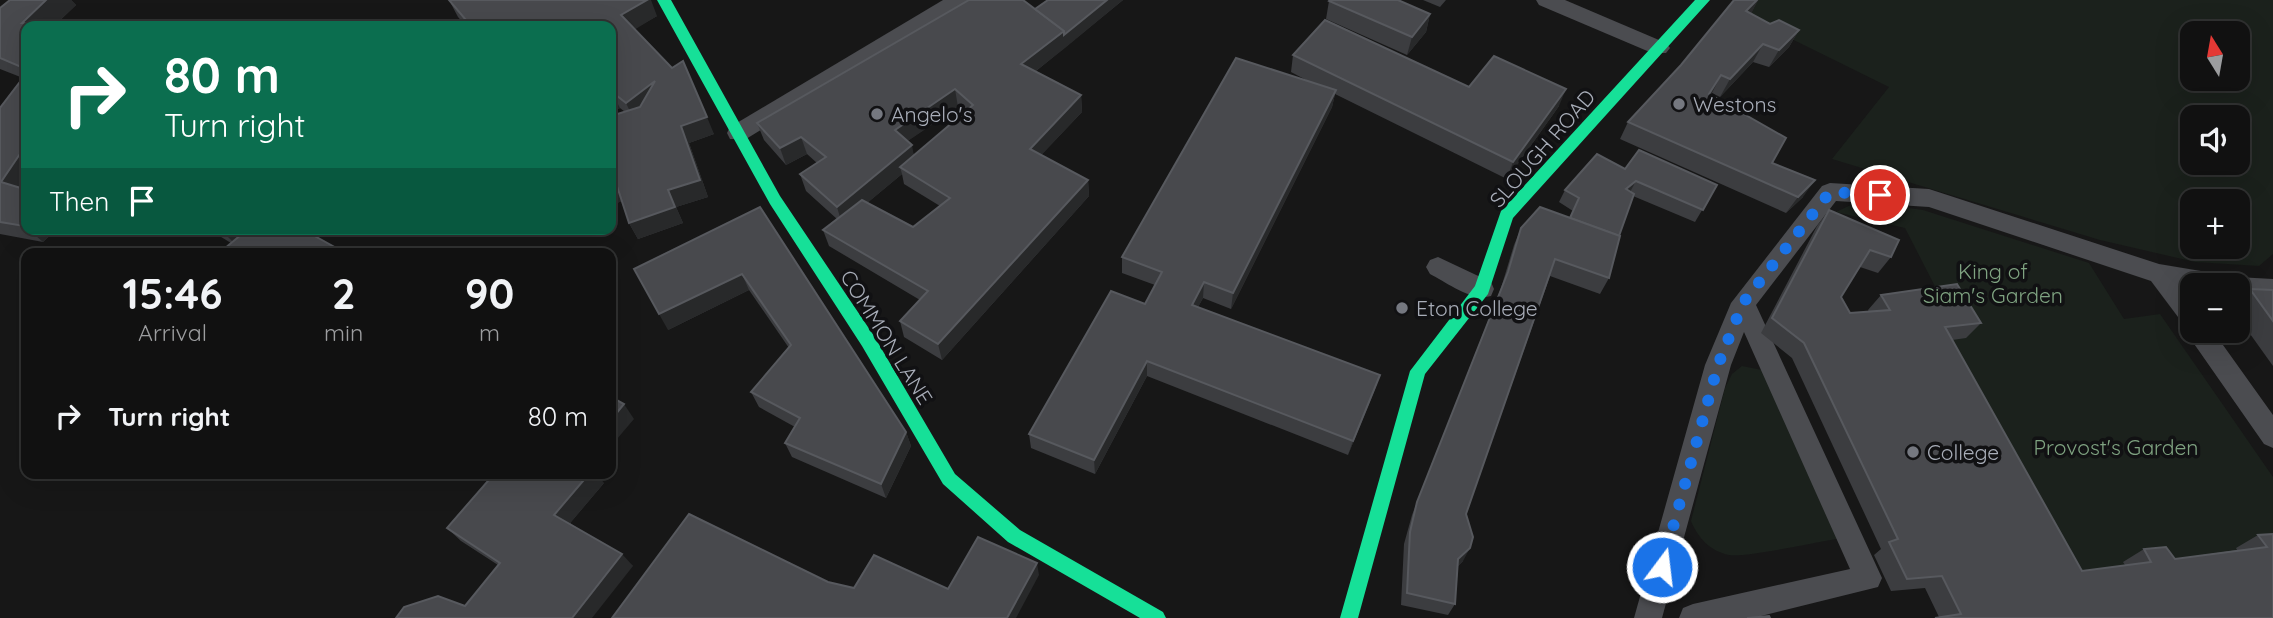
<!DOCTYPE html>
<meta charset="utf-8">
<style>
:root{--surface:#111;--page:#1e1f1f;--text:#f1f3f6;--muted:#9c9d9f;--line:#303131}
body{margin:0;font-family:Quicksand,sans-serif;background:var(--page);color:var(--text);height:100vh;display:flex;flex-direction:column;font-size:26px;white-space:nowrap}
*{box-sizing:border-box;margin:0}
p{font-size:23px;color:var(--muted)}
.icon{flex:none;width:38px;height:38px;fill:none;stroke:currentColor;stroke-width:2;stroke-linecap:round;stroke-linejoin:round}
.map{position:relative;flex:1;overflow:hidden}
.panel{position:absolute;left:21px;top:248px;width:595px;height:231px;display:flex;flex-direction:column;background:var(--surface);border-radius:14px;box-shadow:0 7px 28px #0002,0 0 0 2px var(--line)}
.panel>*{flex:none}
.banner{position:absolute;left:21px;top:21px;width:595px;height:214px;border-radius:14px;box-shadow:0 7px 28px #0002,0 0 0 2px var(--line);background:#0b6e4f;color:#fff;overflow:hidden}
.needle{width:46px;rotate:349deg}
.buttons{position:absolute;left:2180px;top:21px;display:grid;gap:14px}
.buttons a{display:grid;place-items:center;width:70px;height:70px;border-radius:14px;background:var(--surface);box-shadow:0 7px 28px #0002,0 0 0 2px var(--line);font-size:35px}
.pin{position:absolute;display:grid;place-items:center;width:60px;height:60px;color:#fff;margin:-30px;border:4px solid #fff;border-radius:50%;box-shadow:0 2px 7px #0007}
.me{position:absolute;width:77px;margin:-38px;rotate:15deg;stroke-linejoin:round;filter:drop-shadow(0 0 5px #0008)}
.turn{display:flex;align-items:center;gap:24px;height:147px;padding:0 28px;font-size:32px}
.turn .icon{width:91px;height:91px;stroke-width:2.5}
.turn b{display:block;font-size:49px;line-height:60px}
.then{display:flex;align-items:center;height:66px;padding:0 28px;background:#0003;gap:14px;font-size:26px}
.eta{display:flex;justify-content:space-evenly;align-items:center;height:119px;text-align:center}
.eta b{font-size:42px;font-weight:700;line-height:49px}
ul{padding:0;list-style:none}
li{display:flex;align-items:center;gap:21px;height:98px;padding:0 28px}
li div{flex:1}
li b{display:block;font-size:26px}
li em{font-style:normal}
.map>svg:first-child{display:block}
.green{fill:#1b211c;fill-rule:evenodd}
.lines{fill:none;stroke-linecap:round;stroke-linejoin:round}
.lane{fill:#4b4c50;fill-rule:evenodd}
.fast{fill:#16e098;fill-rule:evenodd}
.wall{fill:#3c3d40;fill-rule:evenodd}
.shaded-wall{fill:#28292a}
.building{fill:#48494d;stroke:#57595e;stroke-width:2}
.route{stroke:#1a73e8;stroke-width:12;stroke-dasharray:0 21.6}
.poi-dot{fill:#757880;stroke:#111113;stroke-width:2.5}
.labels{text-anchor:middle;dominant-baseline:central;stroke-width:7;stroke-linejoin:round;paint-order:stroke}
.poi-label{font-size:21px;fill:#a8adb8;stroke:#111113;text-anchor:start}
.street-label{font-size:21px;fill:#a8adb8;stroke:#111113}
.park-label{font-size:21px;fill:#7fa381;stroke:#111113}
</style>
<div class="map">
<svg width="2273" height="618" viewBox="0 0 2273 618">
<rect width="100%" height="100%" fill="#171717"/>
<!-- green -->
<g class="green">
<path d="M1740,0H2273V254L2259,266L2195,262L2100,240L1832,159L1889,87L1749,18ZM2193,33H2238V79H2193ZM2193,117H2238V163H2193ZM2193,201H2238V247H2193Z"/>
<path d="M1853,204H1880L1923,210L2089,263L2124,319L2160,314L2273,477V555L2237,548L2244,559L2124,562L2131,574L2063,583L1930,342L1942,300L1905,228L1836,212Z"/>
<path d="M1742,366L1767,371L1842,538C1822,541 1744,558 1729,555C1710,551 1698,538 1691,521L1725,388L1732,374Z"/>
</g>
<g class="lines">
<!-- lane -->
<g class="lane">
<path d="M943,0H969L966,5L746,139H730L727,133L730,127Z"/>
<path d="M1536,0H1565L1666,43L1670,48L1666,53H1652L1539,5Z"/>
<path d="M1830,183L1929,189L2159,264L2237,277L2273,279V299L2238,297V285L2182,287L2193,302V331H2213L2273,415V448L2264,444L2190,338L2187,329L2151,281L1929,207L1836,201L1756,305L1882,578L1878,587L1753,618H1679L1683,608L1693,604L1850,569L1744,332L1731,365L1662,618H1634L1705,365L1731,303L1822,186Z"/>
<path d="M1438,257L1491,282L1494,289L1491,296C1472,302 1446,282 1430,274L1426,267L1430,260Z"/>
</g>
<!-- fast -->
<g class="fast">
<path d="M657,0H671L780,196L874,336L955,474L1020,530L1163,612L1166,618H1140L1008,542L943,484L862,346L770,204Z"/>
<path d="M1695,0H1710L1513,218L1488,294L1425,374L1358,618H1340L1410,371L1475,286L1501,211Z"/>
</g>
</g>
<!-- wall -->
<g class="wall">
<path d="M10,0H71L76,5L55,25L26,26V229H57L43,242L0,234V109L23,78L0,69V8Z"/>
<path d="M449,0L657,16L634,29L714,134L689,143L708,197L676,207L683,223L638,239L629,223L622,201L614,204L611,197V116L625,112L620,108L611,113V26H466L458,17Z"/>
<path d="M1048,0H1123L1036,71L1081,95L1082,112L1041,155L1088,180L1089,196L942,360L904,337L900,321L920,300L829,246L823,230L837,219L806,191L800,174L817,163L807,154L786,165L764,140L757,123L1035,9ZM958,107L964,112L914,155L907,141ZM902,174L904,184L940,206L913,227L867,203Z"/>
<path d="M1423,0H1446L1440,7Z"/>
<path d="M1758,0L1751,13L1770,24L1799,30L1789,47L1769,67L1753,62L1720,97L1712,93L1710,95L1803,197L1786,213L1620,139L1628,122Z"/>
<path d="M1329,1L1430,14L1426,32L1407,55L1326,19Z"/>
<path d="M1293,55L1469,87L1559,106L1507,179L1335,94L1332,107L1231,309L1203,298L1198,307L1380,375L1375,389L1348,455L1147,376L1095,474L1031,448L1029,434L1145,304L1155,285L1122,273V257L1310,82L1291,72Z"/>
<path d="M1625,169L1717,185L1695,222L1633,196L1619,236L1609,278L1600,294L1550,276L1466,514L1463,561L1458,566L1455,604L1448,615L1401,605L1404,544L1412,515L1501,288L1514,245L1521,228L1570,218L1573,211L1559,202L1565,190Z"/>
<path d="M760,207L906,432L911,446L886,498L792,457L785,443L795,427L759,407L751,392L789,348L749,290L668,330Z"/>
<path d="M1829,210L1891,257L1878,273L1860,267L1841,297L1850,313L1869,312L1868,310L1881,295L1981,323L1966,338L1952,340L2082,571L2125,565L2123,562L2144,549L2175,559L2237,550L2236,548L2258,535L2273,534V618L1939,617L1925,588L1891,591L1874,555L1881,549L1792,358L1761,333L1817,226Z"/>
<path d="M208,229H302L231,243Z"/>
<path d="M2250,289L2273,290V366L2238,317V298Z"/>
<path d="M604,483L570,523L633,566L465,606L498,565L461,541L447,528Z"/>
</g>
<!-- shaded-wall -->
<g class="shaded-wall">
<path d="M46,0H71L76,5L54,26L22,23Z"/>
<path d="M647,0H651L657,16L629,33L621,15Z"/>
<path d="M1107,0H1123L1065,48L1023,81L1021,64Z"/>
<path d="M1758,0L1749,18L1746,11Z"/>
<path d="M1430,14L1426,32L1407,55L1412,37Z"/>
<path d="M1799,30L1789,47L1769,67L1779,50Z"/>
<path d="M1763,44L1753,62L1720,97L1730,79Z"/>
<path d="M1721,75L1712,93L1699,111L1709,94Z"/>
<path d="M655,81L634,120L626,103Z"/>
<path d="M955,89L958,107L899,147L895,130Z"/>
<path d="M1566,89L1559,106L1507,179L1513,162Z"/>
<path d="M1336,90L1332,107L1231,309L1233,293Z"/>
<path d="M611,91L620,108L611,113Z"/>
<path d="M1081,95L1082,112L1031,166L1030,149Z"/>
<path d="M707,117L714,134L689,143L708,197L676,207L683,223L638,239L629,223L668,190L681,126Z"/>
<path d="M801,137L807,154L786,165L780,148Z"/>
<path d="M26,145V189L1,182Z"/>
<path d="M912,145L915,162L900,167L902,174L842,224L837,207Z"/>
<path d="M1088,180L1089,196L942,360L938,344Z"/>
<path d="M1815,180L1803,197L1786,213L1798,197Z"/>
<path d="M1636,181L1629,194L1626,189Z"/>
<path d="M616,183L625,200L614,204L611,197V185Z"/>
<path d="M28,229H57L43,242Z"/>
<path d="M225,229H250L235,244L223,232Z"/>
<path d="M742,274L749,290L668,330L659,314Z"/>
<path d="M1204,282L1203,298L1191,320L1192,305Z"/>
<path d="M1147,361V376L1095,474L1094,460Z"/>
<path d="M1380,375L1375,389L1348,455L1353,441Z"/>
<path d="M624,404L634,419L611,446V420Z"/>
<path d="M906,432L911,446L886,498L881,484Z"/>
<path d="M589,474H597L604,483L566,528L554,515Z"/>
<path d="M1470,548L1463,561L1452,572L1458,559Z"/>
<path d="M622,554L633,566L592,618H572Z"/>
<path d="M1037,563L1039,575L1016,618H1007Z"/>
</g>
<!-- building -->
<g class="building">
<path d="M10,0H46L22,23L89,26H26V69L0,58V8Z"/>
<path d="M449,0H647L621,15L672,68L683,61L707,117L681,126L700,180L668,190L675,207L629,223L616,183L611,185V116L640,107L655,81L626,103L611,91V26H471Z"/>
<path d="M969,0H1023L1064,31L1021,64L1081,95L1030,149L1088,180L938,344L900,321L928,291L823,230L862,200L913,227L950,198L900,167L973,105L955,89L895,130L912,145L837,207L800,174L826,157L801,137L780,148L757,123Z"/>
<path d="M1048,0H1107L1064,35V31L1035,9Z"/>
<path d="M1330,0H1398L1430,14L1412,37L1329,1Z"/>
<path d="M1734,0H1757L1746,11L1770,24L1779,20L1799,30L1779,50L1763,44L1730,79L1721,75L1709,94L1786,138L1772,163L1815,180L1798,197L1628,122L1681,65Z"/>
<path d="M1325,20L1469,87L1494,56L1566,89L1513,162L1293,55Z"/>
<path d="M1236,58L1336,90L1233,293L1204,282L1192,305L1380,375L1353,441L1147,361L1094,460L1029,434L1111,291L1145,304L1162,272L1122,257Z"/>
<path d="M26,74V145L1,182L24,189L26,186V224L24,226L0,222V108Z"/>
<path d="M1639,150L1717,185L1703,210L1636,181L1626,189L1634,194L1619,236L1570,218L1579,198L1565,190L1597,154L1625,169Z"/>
<path d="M760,207L906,432L881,484L785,443L800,418L751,392L791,345L742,274L659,314L634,269Z"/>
<path d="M1540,207L1620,236L1609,278L1555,259L1466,514L1473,537L1470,548L1458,559L1455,604L1407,593L1410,532L1417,502L1508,272L1521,228Z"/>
<path d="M1829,210L1899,240L1891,257L1870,250L1841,297L1850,313L1890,310L1881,295L1957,284L1981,323L1945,327L2082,571L2151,562L2144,549L2166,547L2175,559L2267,547L2258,535L2273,534V618H1935L1961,614L1942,576L1907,579L1889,542L1898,539L1804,343L1772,318Z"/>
<path d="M248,229H302L347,254H218Z"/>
<path d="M2250,289L2273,290V321Z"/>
<path d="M611,397L624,404L611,420Z"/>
<path d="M494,474H589L554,515L622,554L572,618H396L404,607L438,596L465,606L500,563L447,528Z"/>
<path d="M689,514L828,582L854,588L874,555L948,589L978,537L1037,563L1007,618H612Z"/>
<path d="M1769,616L1770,618H1747Z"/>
</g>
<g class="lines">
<!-- route -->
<path class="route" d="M1662,567L1718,365L1743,303L1830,192L1880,195"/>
</g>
<!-- markers -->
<g class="poi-dot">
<circle cx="1679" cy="104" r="7"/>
<circle cx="877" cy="114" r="7"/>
<circle cx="1402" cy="308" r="7"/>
<circle cx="1913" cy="452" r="7"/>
</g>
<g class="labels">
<!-- poi labels -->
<g class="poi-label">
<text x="1693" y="104">Westons</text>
<text x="891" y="114">Angelo's</text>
<text x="1416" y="308">Eton College</text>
<text x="1927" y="452">College</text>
</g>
<!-- street labels -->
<g class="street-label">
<text transform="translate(1542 148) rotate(-49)">SLOUGH ROAD</text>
<text transform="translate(887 337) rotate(58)">COMMON LANE</text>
</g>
<!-- park labels -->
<g class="park-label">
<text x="1993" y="271">King of<tspan x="1993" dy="24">Siam's Garden</tspan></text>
<text x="2116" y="447">Provost's Garden</text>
</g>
</g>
</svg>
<div class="buttons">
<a><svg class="needle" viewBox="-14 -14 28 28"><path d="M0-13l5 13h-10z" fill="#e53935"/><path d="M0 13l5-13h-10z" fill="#9c9d9f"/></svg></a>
<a><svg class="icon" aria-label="sound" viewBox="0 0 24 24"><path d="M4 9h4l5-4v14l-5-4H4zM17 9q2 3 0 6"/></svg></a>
<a>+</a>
<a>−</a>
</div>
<div class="pin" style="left:1880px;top:195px;background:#d93025"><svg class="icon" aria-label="arrive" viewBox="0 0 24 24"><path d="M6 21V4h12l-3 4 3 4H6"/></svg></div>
<svg class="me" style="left:1662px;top:567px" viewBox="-20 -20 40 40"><circle r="17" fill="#1a73e8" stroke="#fff" stroke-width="3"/><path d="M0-11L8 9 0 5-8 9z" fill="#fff"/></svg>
<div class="banner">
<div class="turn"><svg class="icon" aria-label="right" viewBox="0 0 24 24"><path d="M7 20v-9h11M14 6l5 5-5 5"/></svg><div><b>80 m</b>Turn right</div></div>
<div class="then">Then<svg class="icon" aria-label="arrive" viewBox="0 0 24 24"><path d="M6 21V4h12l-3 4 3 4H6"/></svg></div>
</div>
<section class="panel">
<div class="eta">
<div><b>15:46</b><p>Arrival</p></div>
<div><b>2</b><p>min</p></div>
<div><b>90</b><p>m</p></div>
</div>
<ul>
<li><svg class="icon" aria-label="right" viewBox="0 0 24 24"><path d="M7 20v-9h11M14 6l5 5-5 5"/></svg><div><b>Turn right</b></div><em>80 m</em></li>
</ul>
</section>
</div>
